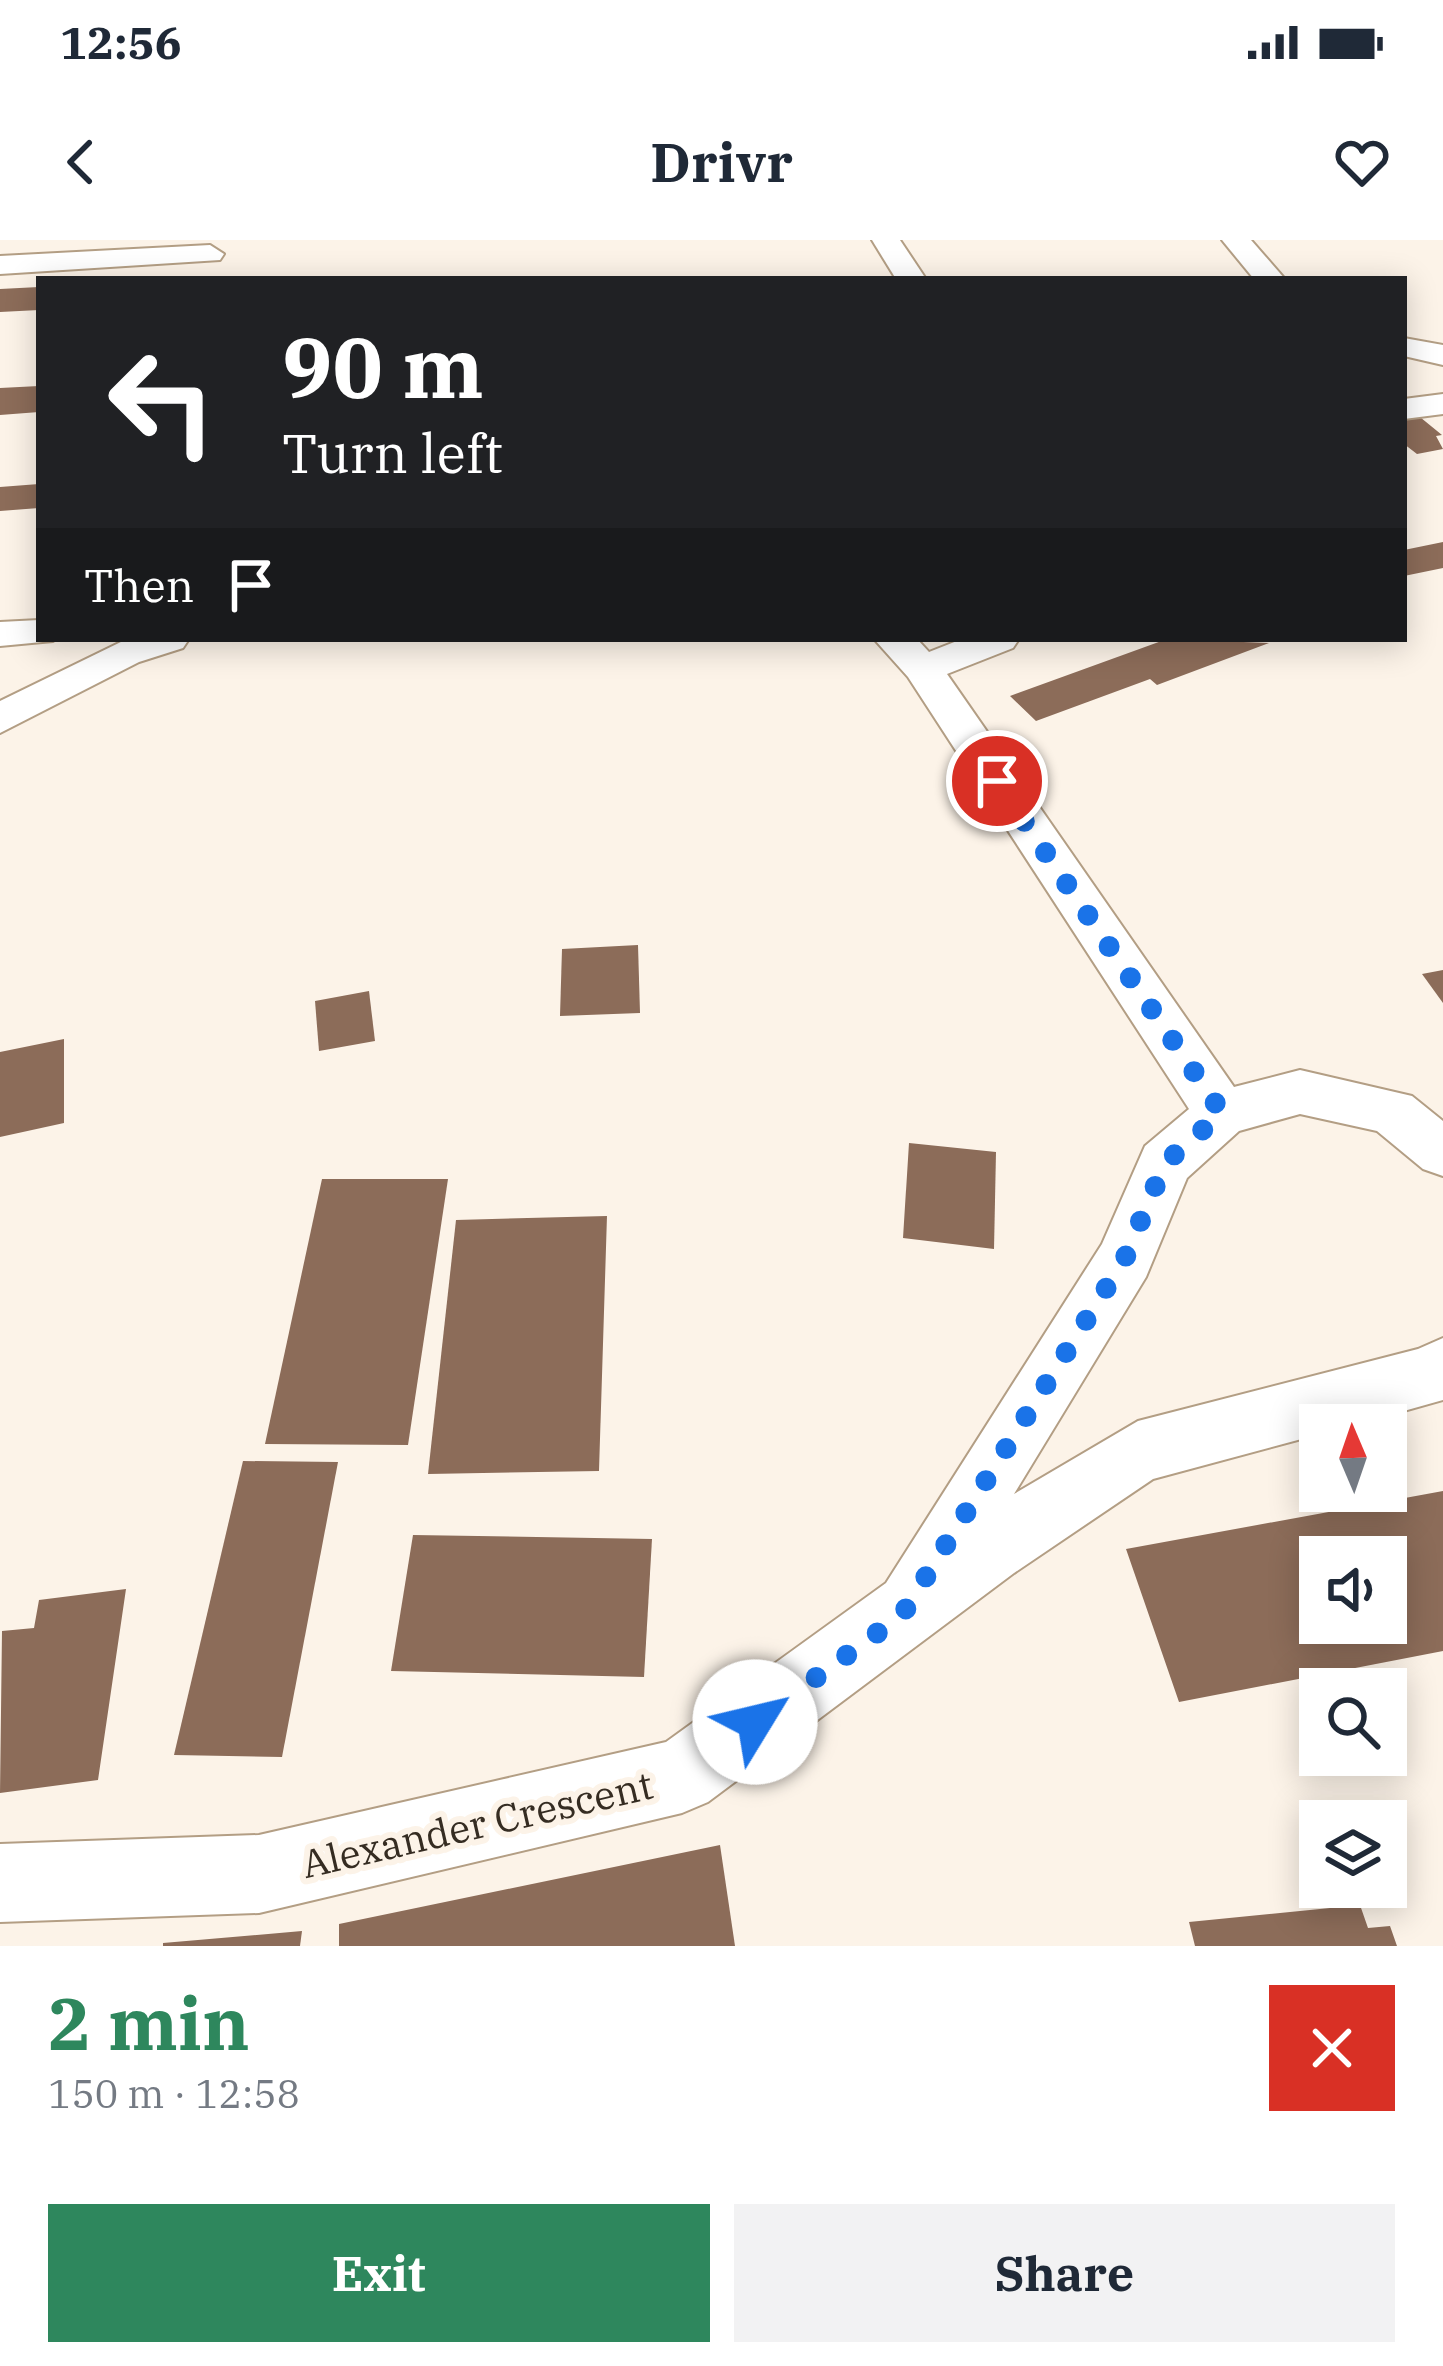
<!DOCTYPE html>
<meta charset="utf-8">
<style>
:root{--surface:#fff;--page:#f2f2f3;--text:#1f2937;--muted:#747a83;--accent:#2e875d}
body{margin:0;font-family:"IBM Plex Serif",serif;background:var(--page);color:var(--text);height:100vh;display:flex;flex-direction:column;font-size:45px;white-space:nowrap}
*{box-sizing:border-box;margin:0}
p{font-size:39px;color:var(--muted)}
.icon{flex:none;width:66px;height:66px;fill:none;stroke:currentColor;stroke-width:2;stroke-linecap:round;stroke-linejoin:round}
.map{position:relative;height:1706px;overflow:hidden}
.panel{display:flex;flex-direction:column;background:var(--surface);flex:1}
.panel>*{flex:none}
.banner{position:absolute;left:36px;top:36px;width:1371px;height:366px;border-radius:0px;box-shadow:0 6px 30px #0003;background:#202124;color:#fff;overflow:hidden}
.needle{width:78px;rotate:358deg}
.fabs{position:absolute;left:1299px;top:1164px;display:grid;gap:24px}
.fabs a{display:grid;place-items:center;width:108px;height:108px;border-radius:0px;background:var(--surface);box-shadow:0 6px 30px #0003;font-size:60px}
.pin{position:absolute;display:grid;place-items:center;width:102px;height:102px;color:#fff;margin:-51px;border:6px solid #fff;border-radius:50%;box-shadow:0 3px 12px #0007}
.me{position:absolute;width:132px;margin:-66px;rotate:54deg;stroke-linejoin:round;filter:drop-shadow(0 0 9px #0008)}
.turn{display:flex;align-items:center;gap:42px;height:252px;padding:0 48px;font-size:54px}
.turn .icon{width:156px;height:156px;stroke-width:2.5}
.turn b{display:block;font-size:84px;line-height:102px}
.then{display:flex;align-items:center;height:114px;padding:0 48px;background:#0003;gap:24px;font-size:45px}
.round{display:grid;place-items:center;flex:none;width:126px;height:126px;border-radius:0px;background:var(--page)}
.summary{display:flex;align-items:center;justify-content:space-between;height:204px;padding:0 48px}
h1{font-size:72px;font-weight:700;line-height:90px;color:var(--accent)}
.primary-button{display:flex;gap:24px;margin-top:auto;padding:24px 48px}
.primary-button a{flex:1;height:138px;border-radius:0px;background:var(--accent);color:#fff;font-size:48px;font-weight:700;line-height:138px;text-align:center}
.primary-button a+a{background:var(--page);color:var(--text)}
.status{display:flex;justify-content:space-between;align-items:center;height:84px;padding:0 60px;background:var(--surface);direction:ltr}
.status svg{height:33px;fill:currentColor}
header{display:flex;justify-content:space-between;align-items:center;height:156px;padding:0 48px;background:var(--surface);font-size:54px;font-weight:700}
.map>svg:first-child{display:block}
.building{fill:#8c6c59;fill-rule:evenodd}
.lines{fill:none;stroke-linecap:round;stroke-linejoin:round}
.minor-casing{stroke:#b39e84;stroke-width:4}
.minor{fill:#fff;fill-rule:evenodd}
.route{stroke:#1a73e8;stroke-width:21;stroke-dasharray:0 37.8}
.labels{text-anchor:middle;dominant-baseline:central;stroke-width:12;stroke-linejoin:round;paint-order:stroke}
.near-street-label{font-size:39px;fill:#352c22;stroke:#fcf3e8}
</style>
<div class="status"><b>12:56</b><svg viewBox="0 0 49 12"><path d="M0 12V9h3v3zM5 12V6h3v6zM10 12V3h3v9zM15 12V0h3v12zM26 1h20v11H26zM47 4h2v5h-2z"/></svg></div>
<header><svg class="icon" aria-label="back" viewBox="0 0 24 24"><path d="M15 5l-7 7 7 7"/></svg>Drivr<svg class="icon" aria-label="heart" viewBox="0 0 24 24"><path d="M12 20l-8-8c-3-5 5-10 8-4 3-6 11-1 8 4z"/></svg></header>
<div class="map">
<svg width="1443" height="1706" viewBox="0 0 1443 1706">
<rect width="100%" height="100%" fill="#fcf3e8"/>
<!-- building -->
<g class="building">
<path d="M39,47V70L0,72V49Z"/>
<path d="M39,146V172L0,175V148Z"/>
<path d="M1415,173L1442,195L1436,196L1443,209L1417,214L1404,204V175Z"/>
<path d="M39,244V268L0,271V247Z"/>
<path d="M1443,302V328L1404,336V310Z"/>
<path d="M1167,399L1269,403L1157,445L1150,439L1036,481L1010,456Z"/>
<path d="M638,705L640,773L560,776L562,709Z"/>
<path d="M1443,730V763L1422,734Z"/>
<path d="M369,751L375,801L319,811L315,761Z"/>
<path d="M64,799V883L0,897V812Z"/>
<path d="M909,903L996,912L994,1009L903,998Z"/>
<path d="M322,939H448L408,1205L265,1204Z"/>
<path d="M607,976L599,1231L428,1234L456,980Z"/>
<path d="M243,1221L338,1222L282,1517L174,1515Z"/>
<path d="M1443,1251V1411L1179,1462L1126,1309ZM1320,1317H1386V1383H1320Z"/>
<path d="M413,1295L652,1299L644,1437L391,1431Z"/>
<path d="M126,1349L98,1540L0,1553L2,1391L34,1388L39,1360Z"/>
<path d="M720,1605L735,1706H339V1684Z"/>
<path d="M1360,1665L1368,1688L1390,1686L1397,1706H1195L1189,1682Z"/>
<path d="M302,1691L300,1706H163V1703Z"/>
</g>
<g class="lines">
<defs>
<g id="minor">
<path d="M872,0H900L926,39H896Z"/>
<path d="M1222,0H1251L1285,39H1254Z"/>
<path d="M210,5L224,14L220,20L0,34V16Z"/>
<path d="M1404,98L1443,105V125L1404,116Z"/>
<path d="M1443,154V174L1404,179V159Z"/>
<path d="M39,380V399L53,401L0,406V382Z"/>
<path d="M127,399H189L183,408L139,422L0,493V461Z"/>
<path d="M874,399H917L929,412L962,399H1019L1013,408L947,434L1234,847L1300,830L1412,856L1443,881V936L1423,929L1377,891L1300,874L1239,891L1187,938L1146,1037L1014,1254L1138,1181L1418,1109L1443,1098V1160L1354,1185H1320V1194L1153,1239L1014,1333L708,1562L682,1573L259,1673L0,1682V1604L259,1595L666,1502L886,1343L1102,1004L1145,906L1189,869L908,437Z"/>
</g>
</defs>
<!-- minor casing -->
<use href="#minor" class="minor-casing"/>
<!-- minor -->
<use href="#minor" class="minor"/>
</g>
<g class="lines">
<!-- route -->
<path class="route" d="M755,1482L902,1375L1125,1018L1165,923L1222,873L997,541"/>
</g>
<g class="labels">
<!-- near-street labels -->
<g class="near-street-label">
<text transform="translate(477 1584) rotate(-13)">Alexander Crescent</text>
</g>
</g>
</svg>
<div class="fabs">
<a><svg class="needle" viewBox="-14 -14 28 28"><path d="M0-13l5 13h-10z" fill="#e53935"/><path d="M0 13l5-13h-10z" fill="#747a83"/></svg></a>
<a><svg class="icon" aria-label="sound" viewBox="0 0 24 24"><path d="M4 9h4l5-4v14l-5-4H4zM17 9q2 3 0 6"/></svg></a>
<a><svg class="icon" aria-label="search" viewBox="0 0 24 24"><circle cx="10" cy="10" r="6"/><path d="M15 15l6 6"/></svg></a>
<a><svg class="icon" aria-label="layers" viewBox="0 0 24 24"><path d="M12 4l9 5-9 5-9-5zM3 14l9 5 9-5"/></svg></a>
</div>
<div class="pin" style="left:997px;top:541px;background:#d93025"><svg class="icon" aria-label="arrive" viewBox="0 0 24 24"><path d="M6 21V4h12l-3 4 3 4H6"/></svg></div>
<svg class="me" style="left:755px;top:1482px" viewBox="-20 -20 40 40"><circle r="19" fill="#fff"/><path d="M0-13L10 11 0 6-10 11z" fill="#1a73e8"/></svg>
<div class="banner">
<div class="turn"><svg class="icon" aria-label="left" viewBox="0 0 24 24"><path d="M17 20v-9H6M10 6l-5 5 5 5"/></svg><div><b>90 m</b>Turn left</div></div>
<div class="then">Then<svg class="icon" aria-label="arrive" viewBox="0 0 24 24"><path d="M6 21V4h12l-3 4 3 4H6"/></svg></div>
</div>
</div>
<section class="panel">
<div class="summary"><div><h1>2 min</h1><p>150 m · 12:58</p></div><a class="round" style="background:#d93025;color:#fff"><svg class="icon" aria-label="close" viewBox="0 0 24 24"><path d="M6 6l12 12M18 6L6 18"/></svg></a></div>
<div class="primary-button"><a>Exit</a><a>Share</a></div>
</section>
